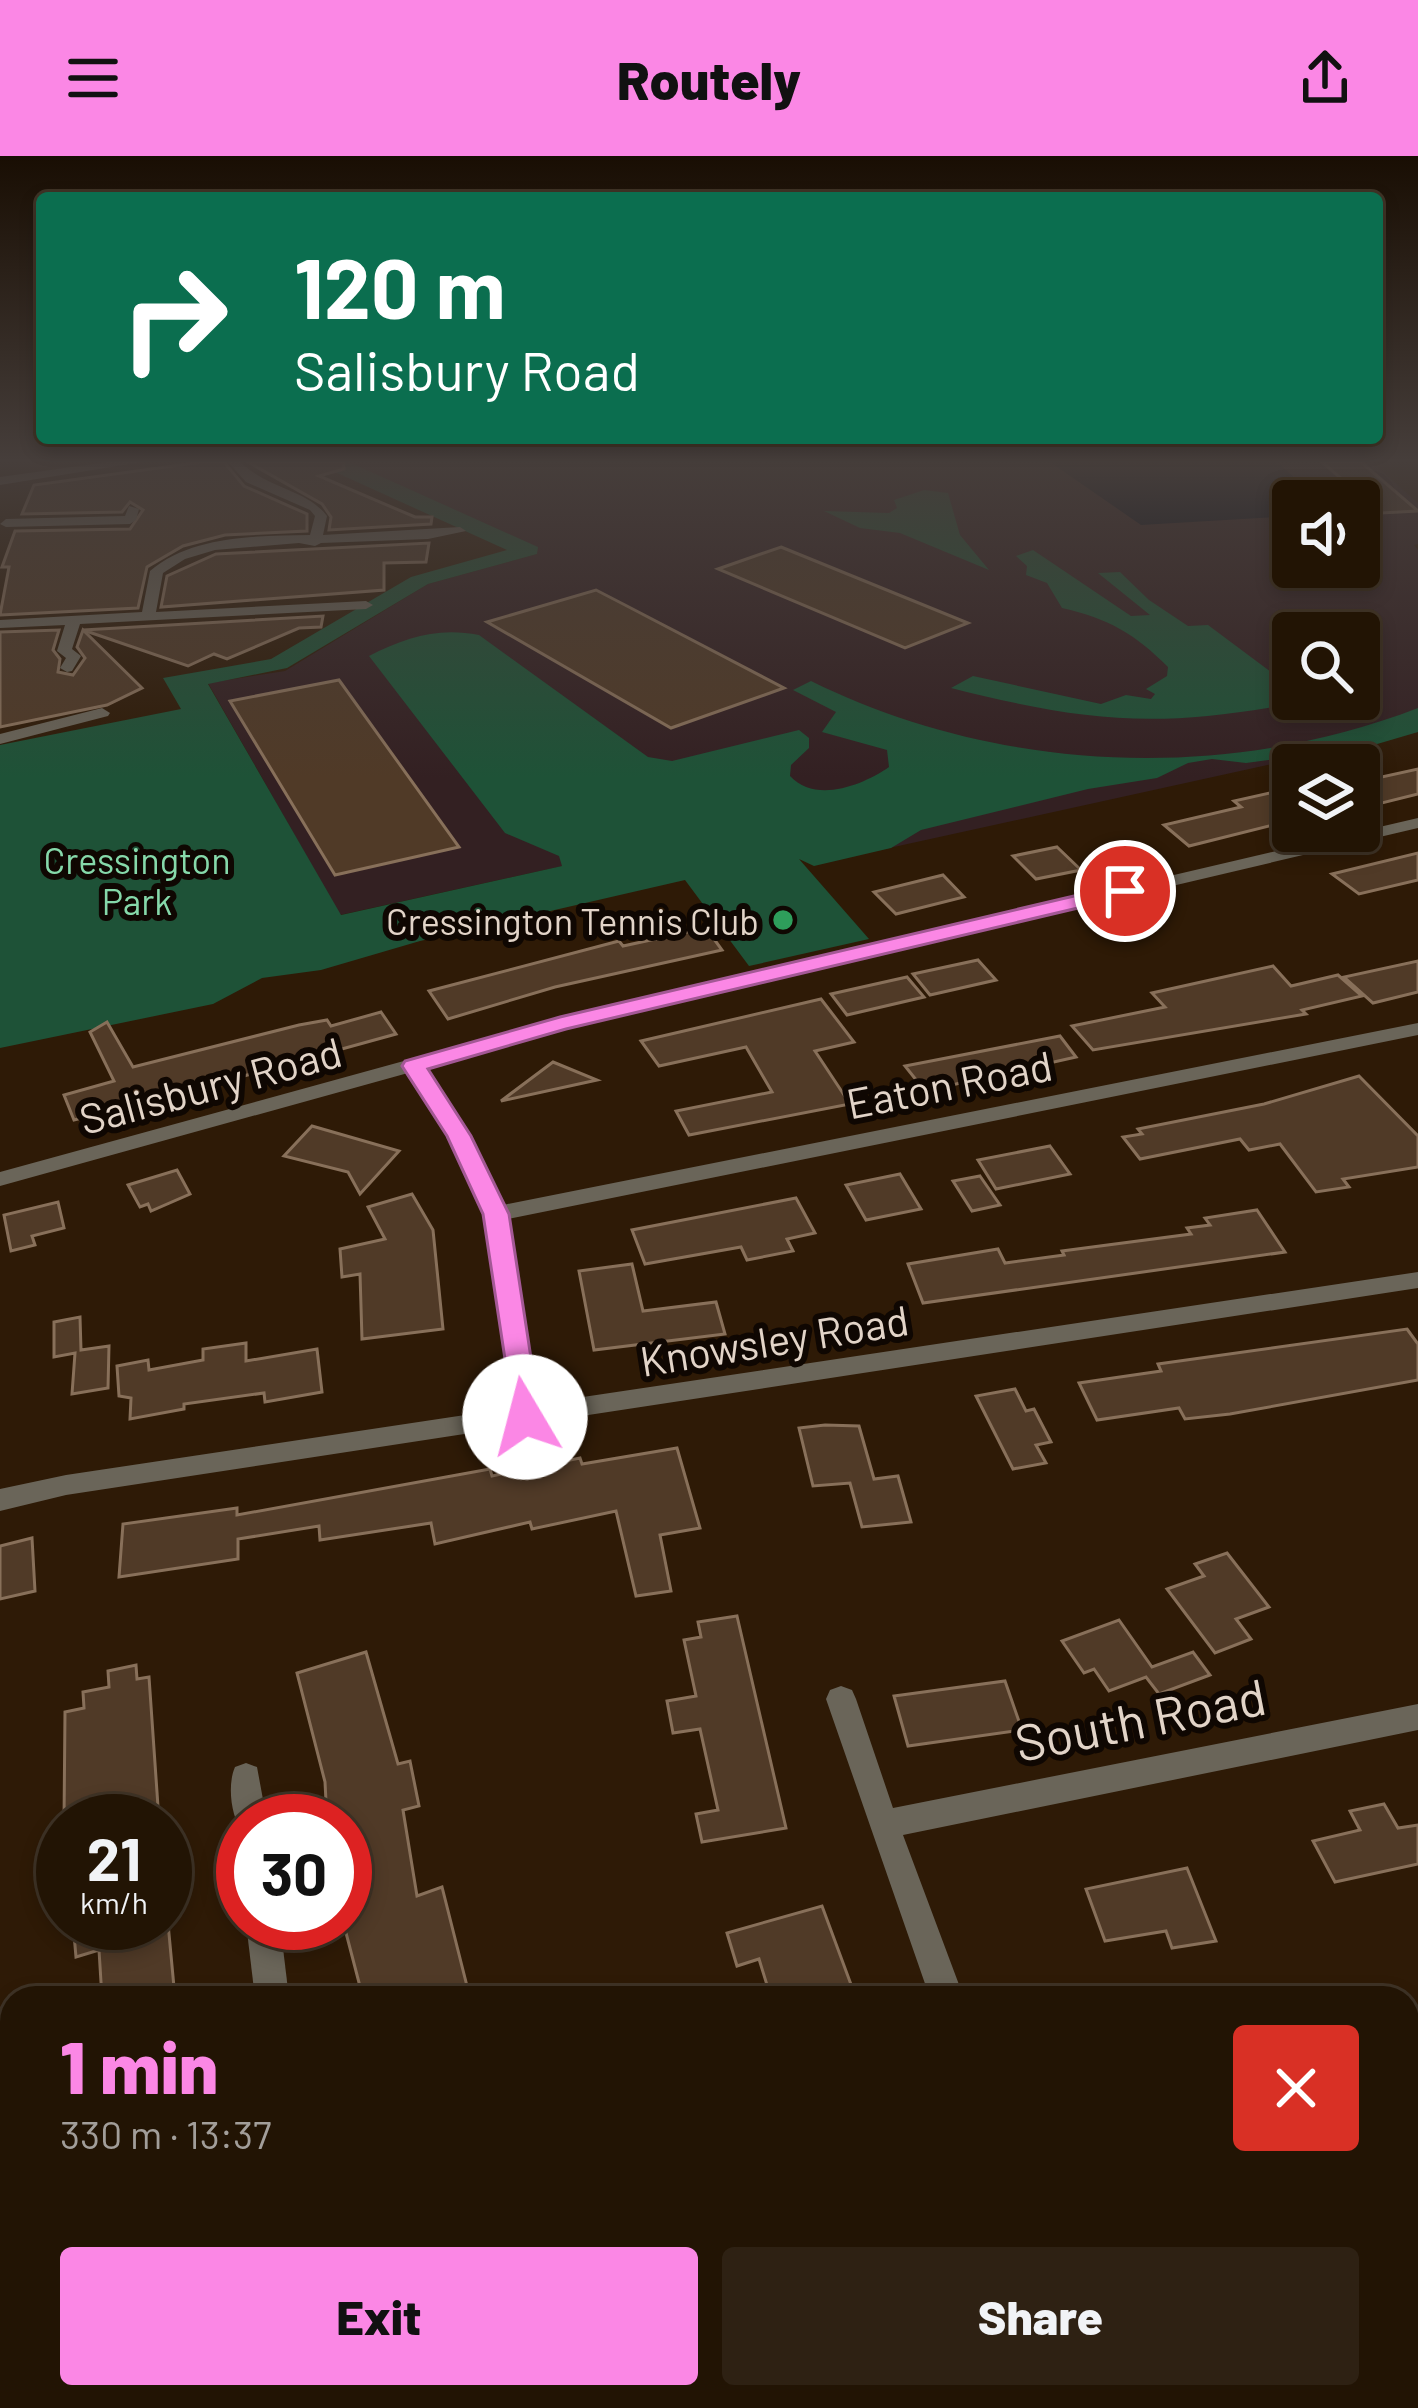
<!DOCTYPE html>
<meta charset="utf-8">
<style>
:root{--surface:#221404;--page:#2e2113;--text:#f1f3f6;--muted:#a29e9a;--line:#3f3326;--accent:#fb87e5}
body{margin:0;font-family:Barlow,sans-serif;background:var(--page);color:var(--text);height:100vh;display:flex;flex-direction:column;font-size:45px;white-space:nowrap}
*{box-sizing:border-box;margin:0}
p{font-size:39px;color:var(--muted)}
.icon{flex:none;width:66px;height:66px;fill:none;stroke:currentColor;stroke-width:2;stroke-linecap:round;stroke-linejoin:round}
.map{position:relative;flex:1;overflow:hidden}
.drawer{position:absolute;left:0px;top:1830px;width:1419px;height:423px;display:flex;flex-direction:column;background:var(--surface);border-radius:36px 36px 0 0;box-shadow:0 6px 18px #0003,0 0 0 3px var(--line)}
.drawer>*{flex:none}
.guide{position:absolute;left:36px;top:36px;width:1347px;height:252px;border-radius:12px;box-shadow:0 6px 18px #0003,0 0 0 3px var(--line);background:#0b6e4f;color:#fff;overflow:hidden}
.tools{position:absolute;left:1272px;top:324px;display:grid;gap:24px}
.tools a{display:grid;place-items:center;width:108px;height:108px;border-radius:12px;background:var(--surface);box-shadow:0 6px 18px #0003,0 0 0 3px var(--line);font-size:60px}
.speed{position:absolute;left:36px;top:1638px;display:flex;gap:24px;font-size:60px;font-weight:700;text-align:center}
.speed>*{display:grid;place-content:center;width:156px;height:156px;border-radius:50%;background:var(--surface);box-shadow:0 6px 18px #0003,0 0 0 3px var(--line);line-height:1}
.speed small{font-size:30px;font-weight:400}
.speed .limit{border:18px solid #d22;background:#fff;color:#111}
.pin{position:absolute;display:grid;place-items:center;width:102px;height:102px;color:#fff;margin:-51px;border:6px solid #fff;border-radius:50%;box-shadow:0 3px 12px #0007}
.me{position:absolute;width:132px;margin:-66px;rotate:352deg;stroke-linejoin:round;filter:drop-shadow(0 0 9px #0008)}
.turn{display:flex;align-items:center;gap:42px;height:252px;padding:0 60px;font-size:54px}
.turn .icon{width:156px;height:156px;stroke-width:2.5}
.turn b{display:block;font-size:84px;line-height:102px}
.round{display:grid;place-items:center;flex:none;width:126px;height:126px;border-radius:12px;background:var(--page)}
.head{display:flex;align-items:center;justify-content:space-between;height:204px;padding:0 60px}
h1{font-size:72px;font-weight:800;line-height:90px;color:var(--accent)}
.primary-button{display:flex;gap:24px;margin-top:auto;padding:24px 60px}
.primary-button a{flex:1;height:138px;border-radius:12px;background:var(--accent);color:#111;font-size:48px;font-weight:800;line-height:138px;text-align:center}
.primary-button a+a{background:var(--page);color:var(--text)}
header{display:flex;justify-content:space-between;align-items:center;height:156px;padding:0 60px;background:var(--accent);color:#111;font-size:54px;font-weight:800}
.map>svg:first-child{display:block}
.industrial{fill:#332022;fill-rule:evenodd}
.green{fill:#1e5237}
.water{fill:#000918}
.building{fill:#503a27;stroke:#88705a;stroke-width:3}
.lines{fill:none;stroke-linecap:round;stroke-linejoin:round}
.street{fill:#6a6559;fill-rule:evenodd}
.route{fill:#fb87e5;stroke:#a35895;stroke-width:3}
.leisure-dot{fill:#2e9e5b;stroke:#0f0702;stroke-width:4.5}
.labels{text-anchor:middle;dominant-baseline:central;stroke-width:12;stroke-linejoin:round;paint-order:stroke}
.far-park-label{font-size:36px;fill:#86d9aa;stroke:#0f0702}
.far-poi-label{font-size:36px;fill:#e2d4c8;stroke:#0f0702;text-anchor:end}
.street-label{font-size:42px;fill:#e2d4c8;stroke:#0f0702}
.near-street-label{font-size:51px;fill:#e2d4c8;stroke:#0f0702}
</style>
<header><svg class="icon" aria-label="menu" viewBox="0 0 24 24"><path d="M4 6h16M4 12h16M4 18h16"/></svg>Routely<svg class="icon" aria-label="share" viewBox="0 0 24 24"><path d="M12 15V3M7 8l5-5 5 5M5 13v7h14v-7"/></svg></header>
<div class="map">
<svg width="1418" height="2252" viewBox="0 0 1418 2252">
<rect width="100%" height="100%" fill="#2e1a06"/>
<!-- industrial -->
<path class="industrial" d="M349,306H1372L1418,347V388L1414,389L1418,394V576L871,696L826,652L340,759L208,527L285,515L428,428L537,398V391ZM1293,345H1359V411H1293ZM1293,477H1359V543H1293Z"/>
<!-- green -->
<g class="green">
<path d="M313,306H349L538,391L537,398L428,428L287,512L208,528L341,759L562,710L559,700L505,677L369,500C406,481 438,471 479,479L648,601L672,605L799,574L809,582V592L791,609L790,620C816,648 863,629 889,611L887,594L822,576L836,556L793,534L811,525C997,617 1224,627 1418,552V576L1367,591L1246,607L1212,603L1188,607L1157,622L1088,633L921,674L891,692L814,710L799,703L869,783L749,810L685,724L420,785L321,814L262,822L213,848L0,892V589L181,553L163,522L271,503L411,421L507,394Z"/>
<path d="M924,334L948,337L960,379L989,414L900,377L860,372L824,355L889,357L897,352L894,344Z"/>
<path d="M1033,394L1131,460L1150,459L1098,417L1120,416L1149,444L1188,470L1208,469L1283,525L1293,533L1295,547C1157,573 1086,566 951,532L973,520L1101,548L1126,539L1151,543L1155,538L1146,533L1167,520L1168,511C1134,477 1109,463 1062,452L1047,427L1026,419L1027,410L1016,400Z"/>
</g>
<!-- water -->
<path class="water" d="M1050,306H1277L1320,345H1293V360L1141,369Z"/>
<!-- building -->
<g class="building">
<path d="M202,306H224L244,330L307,358V375L225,379L183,390L147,411L138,452L0,459L9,411H2L15,375L130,373L143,354L130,346L122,356L22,358L34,329Z"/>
<path d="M248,306H343L344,313L319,320L415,361H432L431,368L329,374L331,361L322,348Z"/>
<path d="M1322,306H1361L1418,355L1381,357Z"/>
<path d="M429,387L426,406L384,407V434L161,451L167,420L216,398Z"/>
<path d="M781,391L968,467L905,492L718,413Z"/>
<path d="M596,434L625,449L784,532L671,572L487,466Z"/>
<path d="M323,460L321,471L299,472L227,503L214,498L188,510L83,474Z"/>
<path d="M59,474L53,494L60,503L58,516L73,519L85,502L77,491L83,474L142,532L107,549L0,571V476Z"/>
<path d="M339,524L459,691L335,719L230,545Z"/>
<path d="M1418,613V638L1382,647L1359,631V626Z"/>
<path d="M1279,635L1293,645V664L1189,690L1164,669L1241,651L1234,645Z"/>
<path d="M1057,691L1081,714L1036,723L1013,700Z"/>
<path d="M1418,697V724L1359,738L1332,718Z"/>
<path d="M943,719L964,741L896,758L874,736Z"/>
<path d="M706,772L722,794L555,831L448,863L429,835L619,785L623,790Z"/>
<path d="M978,804L996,824L930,839L913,818Z"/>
<path d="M1418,805V836L1373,847L1344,821Z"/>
<path d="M1273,810L1291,830L1338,819L1362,840L1302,854L1306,858L1093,894L1072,870L1165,851L1152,837Z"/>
<path d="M907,821L924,841L847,859L831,838Z"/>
<path d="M821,843L854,886L815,895L850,948L689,979L676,955L772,936L746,891L659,910L641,885Z"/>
<path d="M381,856L396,878L157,944L74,964L64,939L114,925L90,876L107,866L133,911L299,869L327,864L331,870Z"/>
<path d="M1060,880L1076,901L925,935L905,910Z"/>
<path d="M553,906L597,924L501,945Z"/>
<path d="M1359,920L1418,980V1011L1343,1023L1349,1031L1316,1036L1280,988L1249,994L1240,983L1140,1003L1123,981L1142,978L1138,973L1264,948Z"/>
<path d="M312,970L399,995L360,1038L348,1016L284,1000Z"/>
<path d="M1050,990L1070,1018L996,1033L978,1004Z"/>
<path d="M177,1014L190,1038L151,1055L148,1048L140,1051L128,1029Z"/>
<path d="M900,1018L921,1053L866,1064L846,1029Z"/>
<path d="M980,1020L1000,1049L972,1055L953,1025Z"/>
<path d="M412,1038L433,1074L443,1173L362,1183L360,1118L342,1121L340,1093L385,1083L368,1051Z"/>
<path d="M796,1042L815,1077L787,1083L793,1095L747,1104L741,1091L645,1108L632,1074Z"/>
<path d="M58,1046L64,1072L32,1080L35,1089L11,1095L4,1059Z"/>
<path d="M1257,1054L1285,1096L923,1147L908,1108L998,1093L1005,1107L1064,1099L1062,1095L1191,1078L1187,1072L1210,1069L1205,1062Z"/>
<path d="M632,1108L643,1155L716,1146L725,1178L594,1194L579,1115Z"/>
<path d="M80,1161L81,1194L109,1190L108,1232L72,1238L75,1197L54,1201V1166Z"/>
<path d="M1407,1173L1418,1188V1224L1230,1258L1185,1263L1179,1252L1097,1264L1079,1227L1161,1215L1158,1208Z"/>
<path d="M246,1187V1205L317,1193L322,1236L265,1246L264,1237L184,1248V1253L130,1263L131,1242L119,1240L117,1210L148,1204L149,1214L203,1204V1193Z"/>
<path d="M1015,1233L1026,1255L1034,1253L1051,1286L1036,1289L1046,1307L1013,1313L976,1240Z"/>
<path d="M825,1269L859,1270L874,1323L898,1320L911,1366L862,1371L850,1327L813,1330L799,1272Z"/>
<path d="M677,1292L700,1372L660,1379L671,1435L636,1440L616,1355L532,1373L530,1366L435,1388L431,1367L320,1384L319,1370L238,1383V1403L119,1421L123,1368L237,1352V1359L490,1313L492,1320L580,1302L582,1308Z"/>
<path d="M32,1382L35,1435L0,1443V1390Z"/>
<path d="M1227,1397L1269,1451L1236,1463L1251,1483L1215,1497L1167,1433L1204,1420L1195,1408Z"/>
<path d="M737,1460L786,1672L702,1686L696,1658L718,1654L700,1573L673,1577L667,1545L696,1540L684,1484L701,1481L698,1466Z"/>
<path d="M1119,1464L1152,1511L1193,1496L1210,1519L1159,1538L1146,1521L1109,1535L1094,1513L1084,1517L1062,1485Z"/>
<path d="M366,1496L398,1608L410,1605L419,1650L403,1654L417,1740L442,1731L470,1842H363L345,1773V1665H327L325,1626L297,1517Z"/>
<path d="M136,1509L137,1523L149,1521L159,1665H64L65,1556L84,1552L83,1536L109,1531L108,1515Z"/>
<path d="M1005,1525L1022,1574L908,1590L894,1540Z"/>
<path d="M1384,1648L1398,1672L1418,1669V1708L1335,1726L1313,1685L1360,1674L1350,1655Z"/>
<path d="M1187,1712L1216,1785L1172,1792L1166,1775L1105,1785L1086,1733Z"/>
<path d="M822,1750L856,1842H771L759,1803L737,1810L727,1777Z"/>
<path d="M73,1767H168L175,1842H102L99,1794L76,1801Z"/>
</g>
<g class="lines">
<!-- street -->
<g class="street">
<path d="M108,306H142L0,329V321Z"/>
<path d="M228,306H241C265,332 307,333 327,360L323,379L460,371L466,375L428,383L321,387L315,390L299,387L215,394L185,403L163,417L156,456L366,445L373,449L366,453L80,468L72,493L81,500L72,515L67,516L60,512L66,502L57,495L65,469L0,472V464L142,456L150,415C192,379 257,380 310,379L315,360L310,354L246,326Z"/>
<path d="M129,350L139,353L136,364L130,368L6,371L0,368L6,363L125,360Z"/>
<path d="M102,552L110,557L108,560L0,588V578Z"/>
<path d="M1418,662V672L565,873L426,912L470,979L503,1049L1418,867V879L508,1063L536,1248L1418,1116V1132L66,1339L0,1355V1333L66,1319L511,1252L485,1058L448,979L408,917L0,1030V1016L553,864Z"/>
<path d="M841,1530L852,1534L856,1543L893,1652L1418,1548V1574L903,1679L964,1842H930L826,1543L830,1534Z"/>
<path d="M246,1607L257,1611L267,1665H243V1676C231,1662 227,1629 235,1611Z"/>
<path d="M246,1767H280L289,1842H255Z"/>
<path d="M300,2241H340L342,2252H302Z"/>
<path d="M1075,2241H1115L1119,2252H1079Z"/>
</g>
</g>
<!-- sky -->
<linearGradient id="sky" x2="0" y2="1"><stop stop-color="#190e03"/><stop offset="0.49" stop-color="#463e3b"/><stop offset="1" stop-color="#463e3b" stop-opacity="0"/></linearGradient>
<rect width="1418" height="622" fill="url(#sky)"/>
<!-- route -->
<path class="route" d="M1125,728L1133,730V739L566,873L428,913L471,980L509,1058L540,1261L536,1269H515L483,1058L447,980L402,910L405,905L560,861Z"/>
<!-- markers -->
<circle class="leisure-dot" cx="783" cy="764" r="12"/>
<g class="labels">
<!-- far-park labels -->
<g class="far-park-label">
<text x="137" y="703">Cressington<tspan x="137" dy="41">Park</tspan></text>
</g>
<!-- far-poi labels -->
<g class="far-poi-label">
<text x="759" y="764">Cressington Tennis Club</text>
</g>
<!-- street labels -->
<g class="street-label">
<text transform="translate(949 927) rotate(-11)">Eaton Road</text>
<text transform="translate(210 928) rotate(-15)">Salisbury Road</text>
<text transform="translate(774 1183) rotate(-9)">Knowsley Road</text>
</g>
<!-- near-street labels -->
<g class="near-street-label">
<text transform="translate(1140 1562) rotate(-11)">South Road</text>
</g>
</g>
</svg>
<div class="tools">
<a><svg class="icon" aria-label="sound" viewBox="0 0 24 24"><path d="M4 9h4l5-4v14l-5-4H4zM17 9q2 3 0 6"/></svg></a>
<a><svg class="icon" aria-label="search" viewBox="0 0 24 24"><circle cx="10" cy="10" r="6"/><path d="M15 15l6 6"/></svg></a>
<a><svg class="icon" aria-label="layers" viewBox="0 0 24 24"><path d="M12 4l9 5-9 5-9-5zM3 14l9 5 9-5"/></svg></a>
</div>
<div class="speed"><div>21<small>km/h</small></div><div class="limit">30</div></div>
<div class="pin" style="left:1125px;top:735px;background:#d93025"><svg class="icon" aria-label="arrive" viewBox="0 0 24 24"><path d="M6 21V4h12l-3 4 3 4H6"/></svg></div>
<svg class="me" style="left:525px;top:1261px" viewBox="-20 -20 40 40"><circle r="19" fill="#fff"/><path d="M0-13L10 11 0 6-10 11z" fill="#fb87e5"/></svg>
<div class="guide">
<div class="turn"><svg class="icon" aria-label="right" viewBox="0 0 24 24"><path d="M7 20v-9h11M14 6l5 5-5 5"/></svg><div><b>120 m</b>Salisbury Road</div></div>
</div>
<section class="drawer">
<div class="head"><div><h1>1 min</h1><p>330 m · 13:37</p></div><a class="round" style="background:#d93025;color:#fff"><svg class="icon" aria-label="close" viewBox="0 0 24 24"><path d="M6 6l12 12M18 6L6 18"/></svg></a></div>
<div class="primary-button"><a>Exit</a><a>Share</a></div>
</section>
</div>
